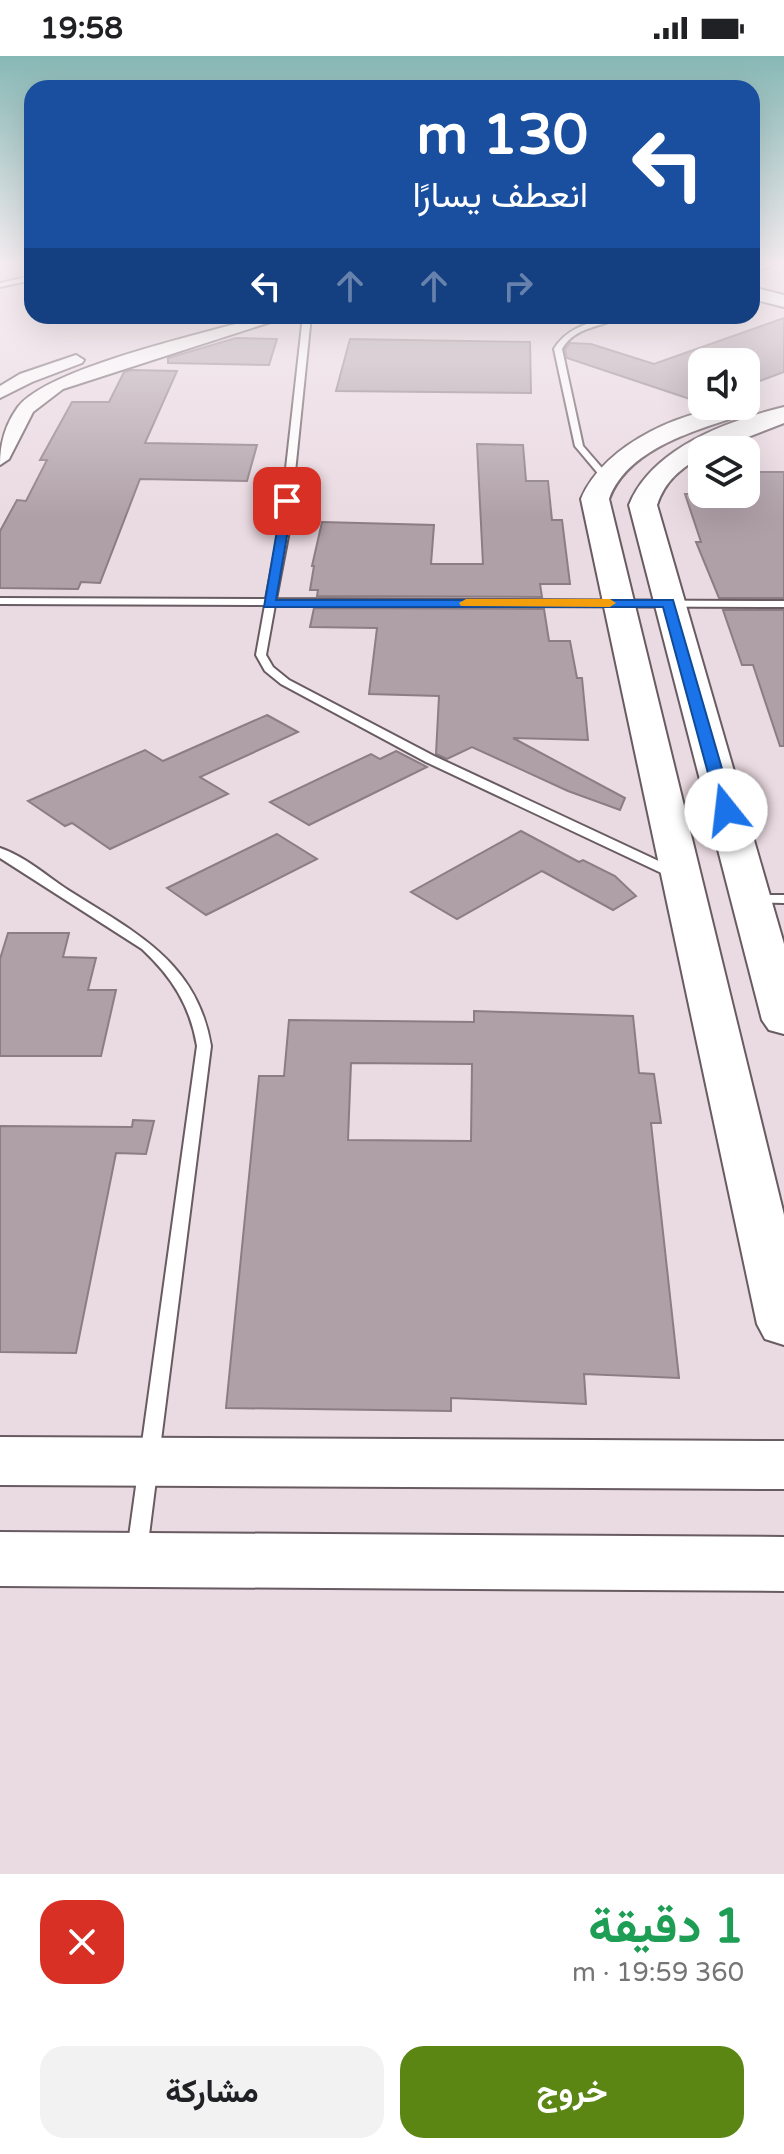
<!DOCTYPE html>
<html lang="ar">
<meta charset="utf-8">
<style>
:root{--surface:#fff;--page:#f2f2f2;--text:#202124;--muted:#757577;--accent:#5b8614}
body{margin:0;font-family:"Varela Round",Vazirmatn,sans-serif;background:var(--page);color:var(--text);direction:rtl;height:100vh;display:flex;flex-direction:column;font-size:30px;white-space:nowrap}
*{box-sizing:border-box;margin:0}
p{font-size:26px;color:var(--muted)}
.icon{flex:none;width:44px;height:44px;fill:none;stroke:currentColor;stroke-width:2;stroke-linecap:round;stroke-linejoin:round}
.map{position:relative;height:1818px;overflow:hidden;direction:ltr}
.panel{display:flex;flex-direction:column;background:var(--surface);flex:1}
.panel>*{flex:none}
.top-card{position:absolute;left:24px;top:24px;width:736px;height:244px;border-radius:24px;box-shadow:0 8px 32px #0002;direction:rtl;background:#1a4fa0;color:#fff;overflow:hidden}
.fabs{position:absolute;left:688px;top:292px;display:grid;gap:16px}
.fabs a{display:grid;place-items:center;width:72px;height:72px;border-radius:16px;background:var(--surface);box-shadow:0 8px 32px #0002;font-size:40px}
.pin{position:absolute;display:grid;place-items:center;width:68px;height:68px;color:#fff;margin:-34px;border-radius:16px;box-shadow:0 4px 12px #0006}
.me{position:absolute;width:88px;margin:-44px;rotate:344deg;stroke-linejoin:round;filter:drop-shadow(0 0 6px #0008)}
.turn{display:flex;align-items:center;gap:28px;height:168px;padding:0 40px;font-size:36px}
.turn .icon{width:104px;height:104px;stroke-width:2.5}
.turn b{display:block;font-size:56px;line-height:68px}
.lanes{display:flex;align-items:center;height:76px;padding:0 40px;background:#0003;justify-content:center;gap:40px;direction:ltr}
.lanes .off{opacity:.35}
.round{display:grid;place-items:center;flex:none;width:84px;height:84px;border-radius:24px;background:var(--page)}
.summary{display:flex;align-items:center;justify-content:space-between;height:136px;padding:0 40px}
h1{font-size:48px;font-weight:700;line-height:60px;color:#1e9e55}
.action{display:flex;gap:16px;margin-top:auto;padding:16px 40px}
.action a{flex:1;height:92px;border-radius:24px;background:var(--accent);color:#fff;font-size:32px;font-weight:700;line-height:92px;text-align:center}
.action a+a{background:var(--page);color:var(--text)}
.status{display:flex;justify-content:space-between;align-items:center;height:56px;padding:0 40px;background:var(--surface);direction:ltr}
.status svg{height:22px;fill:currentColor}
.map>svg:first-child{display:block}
.building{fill:#afa0a7;stroke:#8b7d83;stroke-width:2;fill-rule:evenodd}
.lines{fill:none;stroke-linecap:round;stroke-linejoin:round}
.lane-casing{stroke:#685b61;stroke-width:4}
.street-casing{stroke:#685b61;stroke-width:4}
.secondary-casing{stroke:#685b61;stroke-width:4}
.lane{fill:#fff;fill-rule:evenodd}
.street{fill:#fff;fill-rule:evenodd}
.secondary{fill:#fff;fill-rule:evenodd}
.route{fill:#1a73e8;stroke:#114b97;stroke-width:2}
.slow{fill:#f59e0b}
</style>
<div class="status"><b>19:58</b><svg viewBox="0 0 49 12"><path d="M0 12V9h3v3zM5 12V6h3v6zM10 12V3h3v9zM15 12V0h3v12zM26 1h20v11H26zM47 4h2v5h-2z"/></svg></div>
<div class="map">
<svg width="784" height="1818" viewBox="0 0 784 1818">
<rect width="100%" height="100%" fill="#eadae1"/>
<!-- building -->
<g class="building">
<path d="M784,262V316L746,330V306H702V347L567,302L565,294L570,287L591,288L654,308Z"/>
<path d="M236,282L277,283L269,309L168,307V302Z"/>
<path d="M350,283L530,286L531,337L336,335Z"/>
<path d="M131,314L177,315L145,387L257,389L247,425L140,423L100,527L81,526L78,533L0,532V475L17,444L26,445L47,404H40L72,346H109L124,316Z"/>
<path d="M477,388L523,389L526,425H548L552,464H562L570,528H540L542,541L317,540L318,534H310L314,510H312L322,466L434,469L431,508H483Z"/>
<path d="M746,416H784V542H719L696,486H701L685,438H746Z"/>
<path d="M314,552L544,553L549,585H570L577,622H582L588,684L513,682L625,742L620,754L568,735L472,691L447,703L436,698L439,640L369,638L377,572L310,571Z"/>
<path d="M723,554H784V690H780L753,609H742Z"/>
<path d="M267,659L298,676L200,721L228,738L110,793L72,767L65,770L28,745L145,694L163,705Z"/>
<path d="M396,695L427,711L309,769L270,746L371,698L380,703Z"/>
<path d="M521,775L579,806L583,804L615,820L636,840L613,854L542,815L457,863L411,836Z"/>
<path d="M277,778L317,803L206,859L167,832Z"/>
<path d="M8,877H69L63,901L96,902L88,934H116L101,1000H0V903Z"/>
<path d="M474,955L633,960L639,1017L654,1018L661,1067H651L679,1322L584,1318L586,1348L451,1342V1355L226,1352L259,1020H284L289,964L474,966ZM351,1007L472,1008L471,1085L348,1084Z"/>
<path d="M133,1064L154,1065L146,1098L116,1097L76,1297L0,1296V1070L132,1071Z"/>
</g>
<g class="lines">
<defs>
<g id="lane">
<path d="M767,207H777L752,217V213Z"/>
<path d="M32,220V224L0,231V227Z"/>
<path d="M303,260H311L289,475L276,543L784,545V551L275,549L266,599L273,611L289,624L434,700L680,815L682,818L680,821H670L426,706L281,628L265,615L256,599L265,549L0,548V542L266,543L279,475Z"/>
<path d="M613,260H624C603,271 575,270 562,293L583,390L608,419L604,422L601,421L575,390L554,293C567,271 590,267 613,260Z"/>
<path d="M0,792C24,800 47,820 68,834C134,876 197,905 211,990L147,1495L144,1501L137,1504L130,1501L127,1495L197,990C190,949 172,921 142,893L0,802Z"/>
<path d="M752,839H784V847L747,846L745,843Z"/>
</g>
<g id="street">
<path d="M265,260H289L63,333L33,356L9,403L0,409C0,387 5,369 18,351C49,311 211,276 265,260Z"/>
<path d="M76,299L84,304L82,307L32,326L0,342V330L20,318Z"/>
</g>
<g id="secondary">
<path d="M752,231L784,239V251L752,243Z"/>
<path d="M746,343L756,350L753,355C703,373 629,389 609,443L784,1159V1289L765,1283L757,1268L581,443C604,387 689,350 746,350Z"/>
<path d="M784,351V367L715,394H702V400C680,413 665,425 657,449L784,888V978L769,974L762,964L629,449C652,392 727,365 784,351Z"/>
<path d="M0,1381L784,1385V1433L0,1429Z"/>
<path d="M0,1476L784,1481V1535L0,1530Z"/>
</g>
</defs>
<!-- lane casing -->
<use href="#lane" class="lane-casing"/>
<!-- street casing -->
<use href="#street" class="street-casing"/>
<!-- secondary casing -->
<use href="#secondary" class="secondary-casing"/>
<!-- lane -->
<use href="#lane" class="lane"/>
<!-- street -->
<use href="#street" class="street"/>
<!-- secondary -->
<use href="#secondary" class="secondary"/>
</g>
<!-- sky -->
<linearGradient id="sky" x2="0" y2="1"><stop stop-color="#87b8b5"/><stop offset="0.45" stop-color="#f6eef2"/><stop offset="1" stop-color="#f6eef2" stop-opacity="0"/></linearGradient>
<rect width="784" height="462" fill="url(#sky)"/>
<!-- route -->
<path class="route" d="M287,441L293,445L276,544H673L734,754L732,758H720L718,754L663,551H264L282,445Z"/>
<!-- slow -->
<path class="slow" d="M466,543H610L616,547L610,551L461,550L459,547Z"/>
</svg>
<div class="fabs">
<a><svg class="icon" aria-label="sound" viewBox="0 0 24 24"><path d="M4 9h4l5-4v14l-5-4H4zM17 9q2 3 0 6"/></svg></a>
<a><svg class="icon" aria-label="layers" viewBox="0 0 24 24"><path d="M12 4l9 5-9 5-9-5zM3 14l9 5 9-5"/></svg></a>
</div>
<div class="pin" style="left:287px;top:445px;background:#d93025"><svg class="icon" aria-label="arrive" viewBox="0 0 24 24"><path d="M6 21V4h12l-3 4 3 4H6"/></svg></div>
<svg class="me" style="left:726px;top:754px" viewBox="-20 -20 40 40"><circle r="19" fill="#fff"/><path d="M0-13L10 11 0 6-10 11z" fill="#1a73e8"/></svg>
<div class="top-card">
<div class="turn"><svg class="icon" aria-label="left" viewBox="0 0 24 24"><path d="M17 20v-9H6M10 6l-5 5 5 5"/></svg><div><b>130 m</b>انعطف يسارًا</div></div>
<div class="lanes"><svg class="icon" aria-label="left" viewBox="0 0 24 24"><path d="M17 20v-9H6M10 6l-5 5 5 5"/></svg><svg class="icon off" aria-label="ahead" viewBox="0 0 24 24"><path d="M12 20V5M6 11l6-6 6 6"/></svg><svg class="icon off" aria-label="ahead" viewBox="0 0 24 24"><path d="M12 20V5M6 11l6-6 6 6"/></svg><svg class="icon off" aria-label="right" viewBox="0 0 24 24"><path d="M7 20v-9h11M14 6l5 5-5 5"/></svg></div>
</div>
</div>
<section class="panel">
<div class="summary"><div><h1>1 دقيقة</h1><p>360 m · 19:59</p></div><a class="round" style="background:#d93025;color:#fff"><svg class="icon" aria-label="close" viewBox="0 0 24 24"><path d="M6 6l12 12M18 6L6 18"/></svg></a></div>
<div class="action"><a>خروج</a><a>مشاركة</a></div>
</section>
